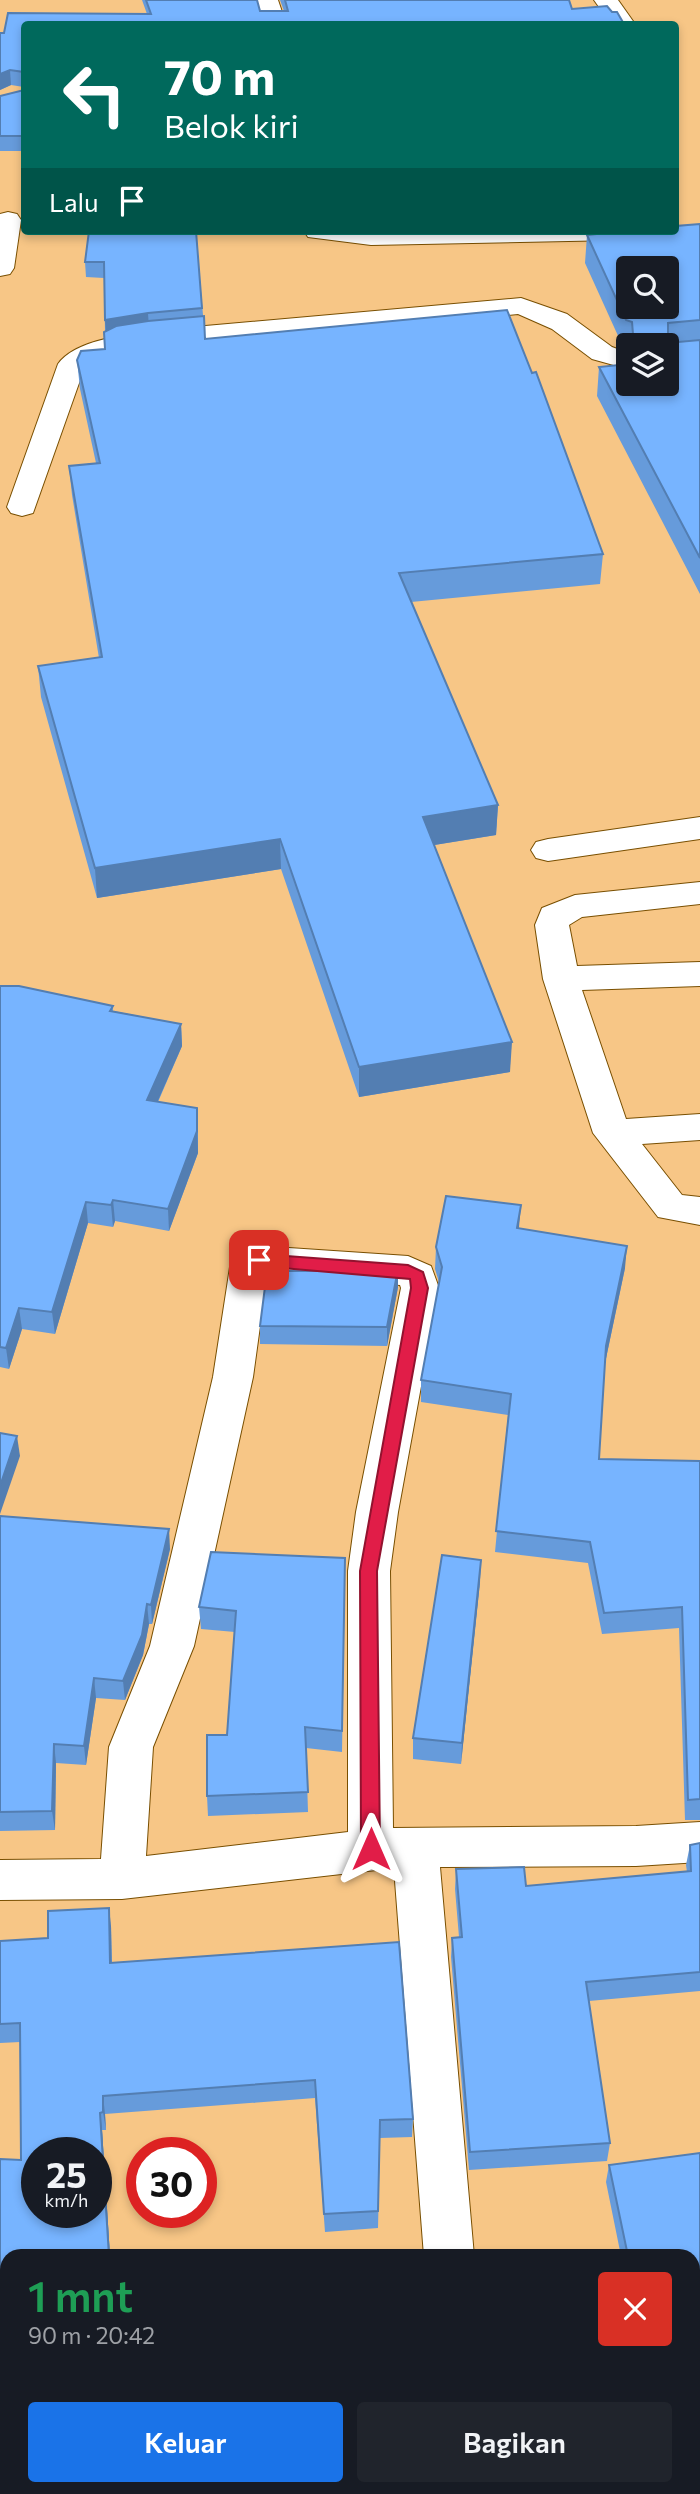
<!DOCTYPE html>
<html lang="id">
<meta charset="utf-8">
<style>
:root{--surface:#171b24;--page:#20242c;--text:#f1f3f6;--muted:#9ea1a6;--accent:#1a73e8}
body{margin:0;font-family:Commissioner,sans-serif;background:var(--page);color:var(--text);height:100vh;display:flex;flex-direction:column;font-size:26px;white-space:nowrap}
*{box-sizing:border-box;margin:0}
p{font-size:23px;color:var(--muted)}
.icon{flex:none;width:38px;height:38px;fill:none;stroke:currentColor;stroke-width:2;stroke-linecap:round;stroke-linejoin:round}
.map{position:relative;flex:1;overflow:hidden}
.panel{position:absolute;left:0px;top:2249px;width:700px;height:247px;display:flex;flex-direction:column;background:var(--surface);border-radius:21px 21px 0 0;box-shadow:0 4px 10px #0003}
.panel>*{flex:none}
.banner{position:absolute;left:21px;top:21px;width:658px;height:214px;border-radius:7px;box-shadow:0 4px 10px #0003;background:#00695c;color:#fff;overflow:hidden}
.controls{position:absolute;left:616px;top:256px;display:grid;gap:14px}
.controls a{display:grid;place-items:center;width:63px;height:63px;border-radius:7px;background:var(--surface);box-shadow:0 4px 10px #0003;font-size:35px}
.speed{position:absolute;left:21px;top:2137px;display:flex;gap:14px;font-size:35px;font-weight:700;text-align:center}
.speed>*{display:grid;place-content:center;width:91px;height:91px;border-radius:50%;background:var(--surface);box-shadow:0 4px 10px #0003;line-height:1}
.speed small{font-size:18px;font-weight:400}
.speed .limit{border:10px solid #d22;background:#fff;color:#111}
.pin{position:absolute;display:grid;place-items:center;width:60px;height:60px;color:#fff;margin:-30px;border-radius:14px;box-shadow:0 4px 10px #0006}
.me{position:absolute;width:77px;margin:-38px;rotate:0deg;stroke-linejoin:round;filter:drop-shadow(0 0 5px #0008)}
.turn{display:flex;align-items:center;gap:24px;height:147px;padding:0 28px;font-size:32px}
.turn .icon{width:91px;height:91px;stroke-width:2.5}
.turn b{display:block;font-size:49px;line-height:60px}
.then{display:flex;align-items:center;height:66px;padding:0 28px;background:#0003;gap:14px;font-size:26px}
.round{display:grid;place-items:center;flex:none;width:74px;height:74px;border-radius:7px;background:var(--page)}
.summary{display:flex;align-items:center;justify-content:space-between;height:119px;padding:0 28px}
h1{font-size:42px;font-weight:600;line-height:52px;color:#1e9e55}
.primary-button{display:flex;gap:14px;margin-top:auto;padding:14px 28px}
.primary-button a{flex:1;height:80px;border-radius:7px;background:var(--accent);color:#fff;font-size:28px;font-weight:600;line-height:80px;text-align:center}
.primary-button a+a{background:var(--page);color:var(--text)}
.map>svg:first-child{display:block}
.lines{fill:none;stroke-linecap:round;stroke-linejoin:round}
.minor-casing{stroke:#794f00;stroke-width:2}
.minor{fill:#fff;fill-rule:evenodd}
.wall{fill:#669bdb}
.shaded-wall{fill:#537eb2}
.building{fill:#77b4ff;stroke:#537eb2;stroke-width:2;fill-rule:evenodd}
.route{fill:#e11d48;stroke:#92132f;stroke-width:2}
</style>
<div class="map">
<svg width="700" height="2494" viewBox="0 0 700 2494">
<rect width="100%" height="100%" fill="#f7c686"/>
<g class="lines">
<defs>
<g id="minor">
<path d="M254,0H278L286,24H262Z"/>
<path d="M594,0H618L635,24H611Z"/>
<path d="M8,212L17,214L21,220L14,268L10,274L0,276V214Z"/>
<path d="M676,227L678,231L674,237L665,239L371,245L308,237L304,231H676Z"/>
<path d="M521,298L567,314L612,347L628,353V369L592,359L552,329L518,314L149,347L117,353L84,369L33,513L22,516L11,513L7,507L58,364C74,341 123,335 149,331Z"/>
<path d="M700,817V839L548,861L536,858L531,850L536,842L548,839Z"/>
<path d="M700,882V904L582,917L569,925L577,966L700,962V986L582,990L626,1119L700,1114V1140L642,1144L682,1195L700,1197V1225L658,1217L593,1133L543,979L535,925L542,908L575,895Z"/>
<path d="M259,1246L408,1256L431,1266L439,1288L398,1512L390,1571L393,1828L636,1826L700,1822V1862L636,1866L440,1867L474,2256H424L394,1868L122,1899L0,1900V1860L101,1859L109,1747L150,1646L213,1377L230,1267L235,1257ZM267,1275L400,1285L401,1288L356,1512L348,1571V1832L146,1856L153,1747L194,1646L253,1377Z"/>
<path d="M402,2488H455L456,2494H402Z"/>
</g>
</defs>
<!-- minor casing -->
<use href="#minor" class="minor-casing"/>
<!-- minor -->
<use href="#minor" class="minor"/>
</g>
<!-- wall -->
<g class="wall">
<path d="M142,0H257L260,11H284L280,0H569L572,9L607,6L612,12H617L624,24H24V87L11,85L0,90V33H4L8,13L147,14Z"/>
<path d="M24,90V151H0V96Z"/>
<path d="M700,224V594L597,396L599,367L628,383L667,345H628V351L624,349L585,263L587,235Z"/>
<path d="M196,231L205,339L603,554L600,584L411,602L498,805L496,835L434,845L510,1072L359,1097L281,869L97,898L41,697L38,666L99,658L72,495L69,466L96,463L80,389L77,360L105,349V331L104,278L86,277L85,262Z"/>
<path d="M0,986L113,1006V1011L181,1024L182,1046L158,1102L197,1108L198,1129V1153L169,1231L115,1221L113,1227L88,1223L55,1334L22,1329L9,1369L0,1367Z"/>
<path d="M519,1228L625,1268L605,1363L599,1459L700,1461V1820H685L679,1628L602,1634L588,1563L495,1552L508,1415L421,1402V1380L439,1282L435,1269L436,1247Z"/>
<path d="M398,1269V1287L387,1346L260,1344V1326L351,1271Z"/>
<path d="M0,1516L170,1549L152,1624H149L143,1655L125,1700L96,1698L86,1765L56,1763L55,1830L0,1831Z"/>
<path d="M345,1579L342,1752L306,1748L308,1812L208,1816L207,1796L227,1735L235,1632L201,1629L199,1607Z"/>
<path d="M480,1582L461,1764L413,1759V1738Z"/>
<path d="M700,1843V1991L589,2001L610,2143L607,2161L469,2170L451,1957L452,1938L459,1937L455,1889L456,1869L526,1886L687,1872L686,1865L690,1845Z"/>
<path d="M111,1926L112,1963L413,2119L412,2137L380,2138L378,2228L325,2232L315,2098L105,2114L106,2130H102L110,2256H7V2300H0V2159L21,2160L20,2042L0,2043V1941L48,1938Z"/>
<path d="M700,2153V2494H468V2488H693V2256H621L606,2182L609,2165Z"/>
</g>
<!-- shaded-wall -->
<g class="shaded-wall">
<path d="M10,70L11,85L0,90V74Z"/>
<path d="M148,313L149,328L106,336L105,320Z"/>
<path d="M498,805L496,835L422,847L423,817Z"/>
<path d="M280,839L281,869L97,898L95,868Z"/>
<path d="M181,1024L182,1046L149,1121L147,1100Z"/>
<path d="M512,1042L510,1072L359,1097V1067Z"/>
<path d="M197,1108L198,1153L169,1231L168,1209Z"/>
<path d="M113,1200L115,1221L113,1227L111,1205Z"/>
<path d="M86,1202L88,1223L55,1334L52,1312Z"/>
<path d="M521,1205L519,1227L515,1249L517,1228Z"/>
<path d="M627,1246L625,1268L604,1368L606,1346Z"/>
<path d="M398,1269V1287L387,1346V1327Z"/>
<path d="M19,1308L22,1329L9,1369L6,1348Z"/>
<path d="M17,1436L20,1456L0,1514V1486Z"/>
<path d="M169,1529L170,1549L152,1624L151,1605Z"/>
<path d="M481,1560L480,1582L461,1764L462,1743Z"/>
<path d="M147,1604L149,1624L143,1655L125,1700L123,1681Z"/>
<path d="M94,1678L96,1698L86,1765L84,1746Z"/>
<path d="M54,1744L56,1763L55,1830L52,1811Z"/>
<path d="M109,1908L111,1926L112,1982L110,1963Z"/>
<path d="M103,2096L105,2114L106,2130L103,2112Z"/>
<path d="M100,2113L102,2130L110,2256H109Z"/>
</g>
<!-- building -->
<g class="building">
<path d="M146,0H257L260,11H288L285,0H569L572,9L607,6L612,12H617L624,24H452L449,22L420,24H24V72L10,70L0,74V33H4L8,13L151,14Z"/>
<path d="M24,90V136H0V96Z"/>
<path d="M700,224V320L668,323V343L700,340V558L599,367L628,364V383H667V345H638L633,334L632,322L626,320L587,235L626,231H676V226ZM628,268H667V306H628Z"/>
<path d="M89,231H196L202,308L148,313L105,320L104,262H85Z"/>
<path d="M507,310L532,373L536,372L603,554L399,573L498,805L423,817L512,1042L359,1067L280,839L95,868L38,666L102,657L69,466L100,463L77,360L81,351L105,349L104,332L116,326L148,321L204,316L205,339Z"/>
<path d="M0,986H19L113,1006L110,1011L181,1024L147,1100L197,1108V1131L168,1209L113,1200L111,1205L86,1202L52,1312L19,1308L6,1348L0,1347Z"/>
<path d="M446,1196L521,1205L517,1228L627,1246L606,1346L599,1459L700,1461V1799L688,1800L682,1607L604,1613L590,1542L496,1531L511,1394L421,1380L442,1267L436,1247Z"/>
<path d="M351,1265L398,1269L387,1327L260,1326L267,1271H351Z"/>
<path d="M0,1433L17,1436L0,1486Z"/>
<path d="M0,1516L169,1529L151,1605L147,1604L142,1635L123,1681L94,1678L84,1746L54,1744L52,1811L0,1812Z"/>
<path d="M211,1552L345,1558L342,1731L305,1727L308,1792L207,1796V1735H227L236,1611L199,1607Z"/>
<path d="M442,1555L481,1560L462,1743L413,1738Z"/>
<path d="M700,1843V1972L586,1982L610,2143L470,2152L452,1938L462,1937L456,1869L524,1867L526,1886L691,1871L690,1845Z"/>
<path d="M109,1908L110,1963L399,1942L413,2119L380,2120L378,2211L324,2214L315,2080L103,2096V2112L100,2113L109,2256H7V2284H0V2159L21,2160L20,2023L0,2024V1941L48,1938V1911ZM37,2152H96V2212H37Z"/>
<path d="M700,2153V2494H471L470,2488H693V2256H628L609,2165Z"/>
<path d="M0,2401H7V2488H374V2494H0Z"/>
</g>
<!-- route -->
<path class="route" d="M259,1254L408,1265L423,1272L428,1288L377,1571L380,1849L377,1855L371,1858L364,1855L361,1849L360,1571L411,1288L410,1279L259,1266L251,1260Z"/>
</svg>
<div class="controls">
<a><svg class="icon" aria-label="search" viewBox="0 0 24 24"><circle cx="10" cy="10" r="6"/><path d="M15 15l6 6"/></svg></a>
<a><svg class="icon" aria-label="layers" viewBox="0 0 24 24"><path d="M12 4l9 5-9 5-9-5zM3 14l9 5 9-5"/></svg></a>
</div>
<div class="speed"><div>25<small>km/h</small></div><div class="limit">30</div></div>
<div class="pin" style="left:259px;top:1260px;background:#d93025"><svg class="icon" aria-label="arrive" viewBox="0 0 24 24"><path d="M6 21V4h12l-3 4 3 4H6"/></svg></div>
<svg class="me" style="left:371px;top:1849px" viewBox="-20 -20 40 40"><path d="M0-17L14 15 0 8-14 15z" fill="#e11d48" stroke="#fff" stroke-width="4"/></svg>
<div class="banner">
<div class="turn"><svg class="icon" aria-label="left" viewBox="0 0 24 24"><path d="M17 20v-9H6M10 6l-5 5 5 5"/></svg><div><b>70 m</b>Belok kiri</div></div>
<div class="then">Lalu<svg class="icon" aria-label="arrive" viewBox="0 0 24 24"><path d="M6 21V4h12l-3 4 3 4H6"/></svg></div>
</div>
<section class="panel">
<div class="summary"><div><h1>1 mnt</h1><p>90 m · 20:42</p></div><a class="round" style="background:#d93025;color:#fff"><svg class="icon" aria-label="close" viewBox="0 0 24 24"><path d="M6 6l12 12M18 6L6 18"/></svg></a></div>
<div class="primary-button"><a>Keluar</a><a>Bagikan</a></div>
</section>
</div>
